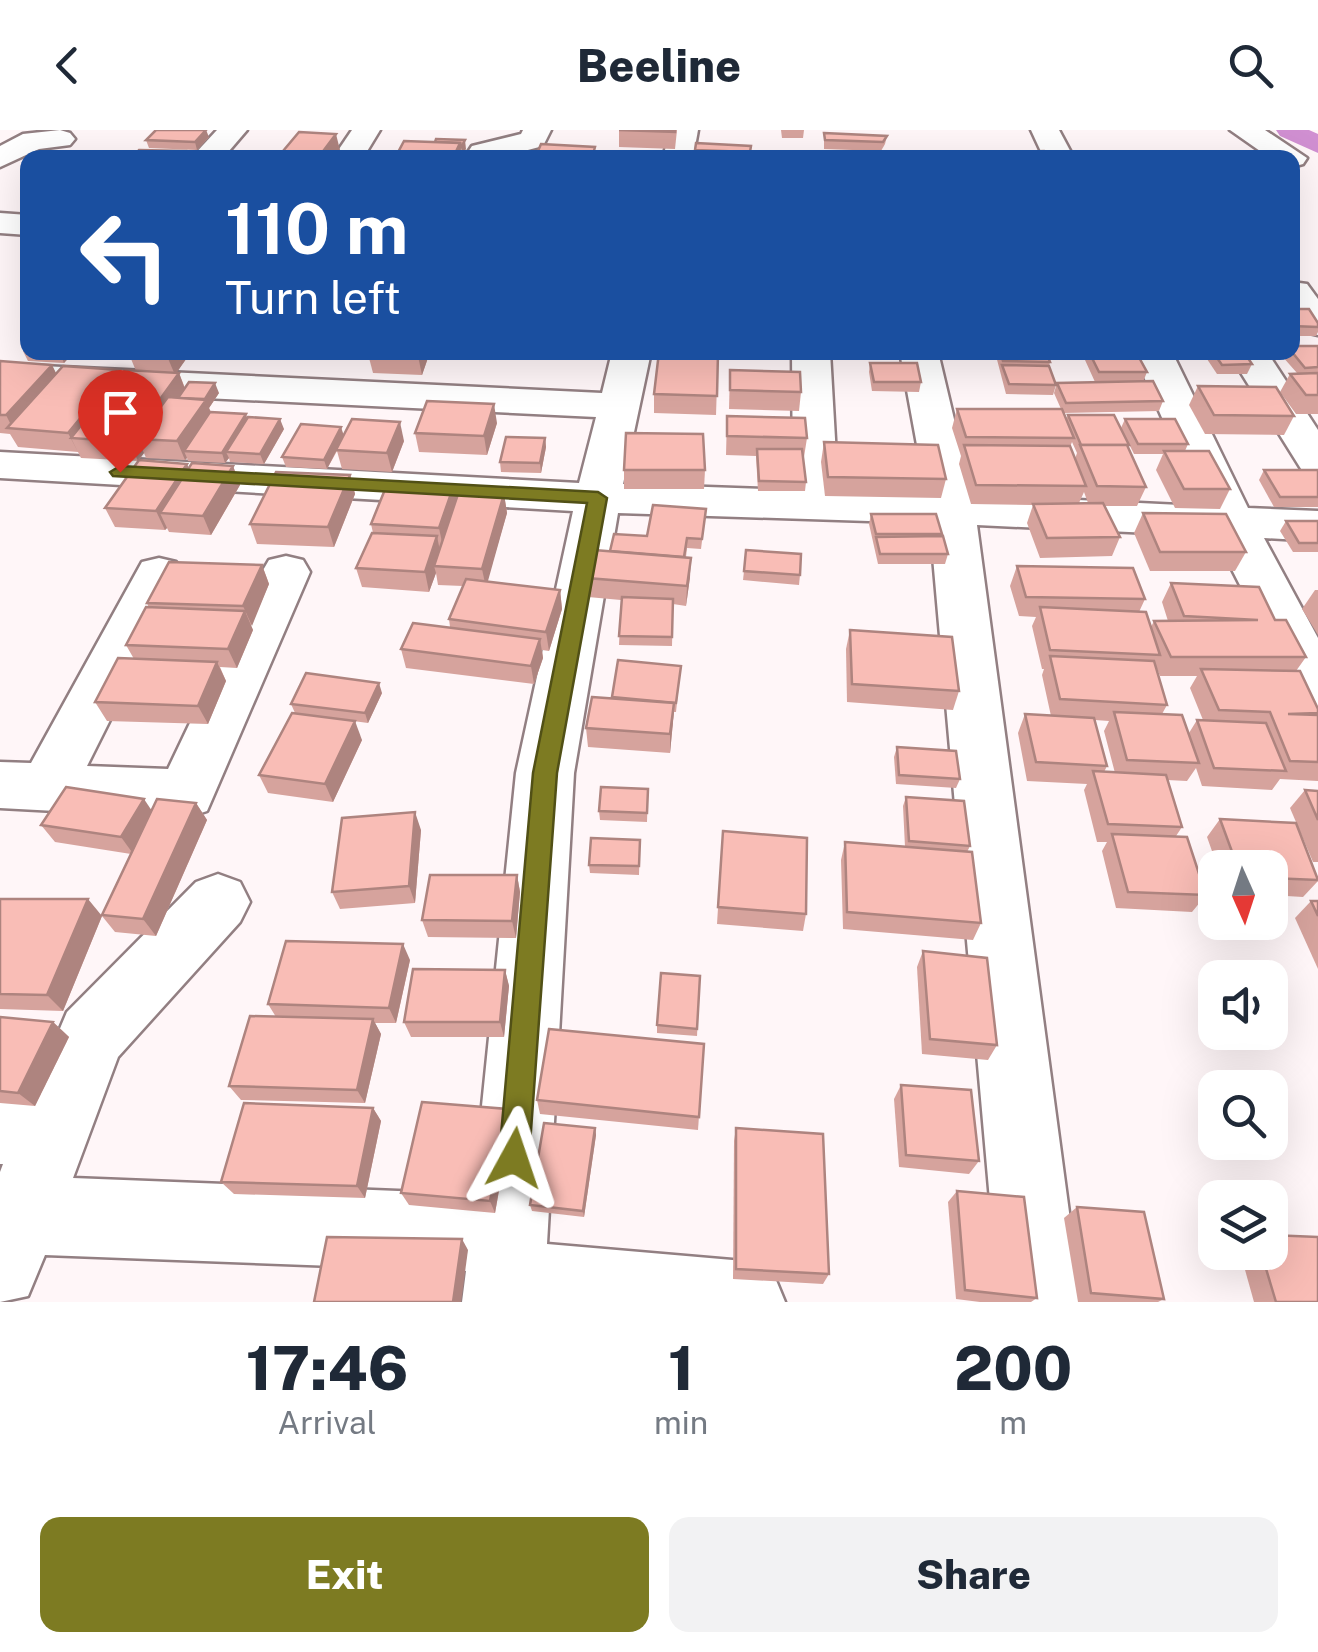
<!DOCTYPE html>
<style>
:root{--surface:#fff;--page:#f2f2f3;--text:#1f2937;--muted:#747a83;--accent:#7d7b22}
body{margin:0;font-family:"Public Sans",sans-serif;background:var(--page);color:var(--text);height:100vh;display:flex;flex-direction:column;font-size:38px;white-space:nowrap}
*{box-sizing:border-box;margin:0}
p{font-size:32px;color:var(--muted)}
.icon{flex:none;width:55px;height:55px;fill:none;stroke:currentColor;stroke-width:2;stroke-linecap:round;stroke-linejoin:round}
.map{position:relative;height:1172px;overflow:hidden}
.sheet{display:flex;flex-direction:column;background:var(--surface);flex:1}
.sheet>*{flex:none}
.hud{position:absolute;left:20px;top:20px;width:1280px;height:210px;border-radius:20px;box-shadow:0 10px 40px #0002;background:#1a4fa0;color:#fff;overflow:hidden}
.needle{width:65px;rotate:177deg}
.buttons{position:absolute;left:1198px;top:720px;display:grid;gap:20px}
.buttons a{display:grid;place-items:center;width:90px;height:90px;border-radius:20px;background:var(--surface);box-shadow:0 10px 40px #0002;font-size:50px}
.pin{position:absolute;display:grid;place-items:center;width:85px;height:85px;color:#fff;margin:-102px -42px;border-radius:50% 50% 50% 0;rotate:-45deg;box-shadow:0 0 10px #0007}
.pin .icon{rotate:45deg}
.me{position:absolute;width:110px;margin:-55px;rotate:5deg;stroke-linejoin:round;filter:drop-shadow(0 0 8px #0008)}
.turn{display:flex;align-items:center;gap:35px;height:210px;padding:0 40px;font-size:45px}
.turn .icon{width:130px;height:130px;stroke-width:2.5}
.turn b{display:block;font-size:70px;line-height:85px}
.eta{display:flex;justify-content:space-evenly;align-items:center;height:170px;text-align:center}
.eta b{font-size:60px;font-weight:800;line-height:70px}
.action{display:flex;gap:20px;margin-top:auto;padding:20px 40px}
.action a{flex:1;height:115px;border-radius:20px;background:var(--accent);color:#fff;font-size:40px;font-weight:800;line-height:115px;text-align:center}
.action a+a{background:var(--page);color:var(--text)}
header{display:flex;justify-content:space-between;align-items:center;height:130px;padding:0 40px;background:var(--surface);font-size:45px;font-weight:800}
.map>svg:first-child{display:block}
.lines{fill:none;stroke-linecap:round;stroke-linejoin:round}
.canal{fill:#d08fd1;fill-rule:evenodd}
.minor-casing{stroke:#927f82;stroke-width:5}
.minor{fill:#fff;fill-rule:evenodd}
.wall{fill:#d6a39d;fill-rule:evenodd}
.shaded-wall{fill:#ae847f}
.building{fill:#f9bdb6;stroke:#ae847f;stroke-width:2.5}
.route{fill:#7d7b22;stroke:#515016;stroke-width:2.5}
</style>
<header><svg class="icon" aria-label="back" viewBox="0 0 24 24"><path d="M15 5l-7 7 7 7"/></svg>Beeline<svg class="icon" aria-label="search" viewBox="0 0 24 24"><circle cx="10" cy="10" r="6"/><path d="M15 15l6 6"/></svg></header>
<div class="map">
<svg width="1318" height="1172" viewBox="0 0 1318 1172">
<rect width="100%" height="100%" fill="#fff6f8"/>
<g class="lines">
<!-- canal -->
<path class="canal" d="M1276,0H1309L1318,4V23L1280,6Z"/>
<defs>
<g id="minor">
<path d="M60,0L70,3L75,9L70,15L39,19L0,37V16L23,4Z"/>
<path d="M217,0H247L223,28H191Z"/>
<path d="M352,0H380L363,28H333Z"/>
<path d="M523,0H551L543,16L497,28H464L472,16L521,4Z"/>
<path d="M670,0H698L693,28H663Z"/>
<path d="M1031,0H1059L1074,28H1044Z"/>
<path d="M1230,0H1265L1307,28L1303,34L1292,37V28H1270Z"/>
<path d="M0,83L28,85V105L0,103Z"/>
<path d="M1292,152L1307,154L1318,169V205L1305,202L1292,185Z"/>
<path d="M612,222H651L623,354L793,360L792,222H830L838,361L926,364L900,222H938L972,365L1201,376L1133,222H1172L1248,378L1318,381V411L1264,408L1318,508V577L1299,571L1215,406L977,395L1081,1172H999L930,393L618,383L574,643L547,1114L744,1131L773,1143L785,1172H462L466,1141L45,1125L28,1166L0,1172V1042L3,1034H0V960H34L67,882L196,752L218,744L240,752L250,772L240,792L118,927L73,1048L473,1064L516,643L573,381L0,348V322L579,353L596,287L0,258V234L602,263Z"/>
<path d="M1228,222H1267L1318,300V346L1303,342Z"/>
<path d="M286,426L303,430L310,442L207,681L186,688L0,678V632L31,633L142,432L159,428L176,432L183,444L87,636L168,639L262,442L269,430Z"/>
</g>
</defs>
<!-- minor casing -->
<use href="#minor" class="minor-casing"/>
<!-- minor -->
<use href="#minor" class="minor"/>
</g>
<!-- wall -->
<g class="wall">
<path d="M619,0H677L675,19L619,17Z"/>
<path d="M781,0H804L803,8H782Z"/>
<path d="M824,3L887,6L885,14L881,21L824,19Z"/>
<path d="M209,7L197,20L149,18L146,10Z"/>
<path d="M751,16L750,28H695V20Z"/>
<path d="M595,17V28H538V21Z"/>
<path d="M1292,179L1318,193V202L1316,206H1292Z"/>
<path d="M1318,216V284H1296L1280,262L1290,244L1297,243L1282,226L1284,222H1292Z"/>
<path d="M28,217V222H74L64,233L28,231L23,221Z"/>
<path d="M130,222H191L176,243H179L185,258L219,263L209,278L211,282L247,288L284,299L264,334L230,332L229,328L225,333L188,331L187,328L185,330L146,328L144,323L138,331L81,328L78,322L18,317L10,304L0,303V231L52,235L56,244L120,240L122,244L136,241L129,224Z"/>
<path d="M430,222L422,245L373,243L368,224Z"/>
<path d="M995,222H1046L1050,232L1049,236L1056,255L1053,265L1006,264Z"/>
<path d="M1087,222H1136L1147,242L1143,252L1163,271L1159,281L1063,283L1066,290L1068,285L1129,315L1128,317L1146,357L1137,376H1105L1120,407L1112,426L1040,428L1027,393L1033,375L971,374L959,334L961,326L952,298L957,279H1061L1054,263L1057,253L1132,252H1095L1085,230ZM1072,312L1077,323L1075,329L1070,317ZM1084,362L1088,373H1079Z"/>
<path d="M1206,222H1244L1252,234L1247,244H1217L1205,226Z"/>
<path d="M718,223L716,285L654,283V264Z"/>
<path d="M870,233L921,252L919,262L872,261L869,242Z"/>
<path d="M730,240L801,262L799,281L729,279Z"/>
<path d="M1198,256L1294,286L1284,305L1205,304L1189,275Z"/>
<path d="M727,286L807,308L804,327H803L806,352L805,361H758L756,326L726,325Z"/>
<path d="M1125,289L1188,314L1185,321L1230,359L1220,379L1175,378L1156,340L1163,324H1134L1121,298Z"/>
<path d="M497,293L487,325L419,322L415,303Z"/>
<path d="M344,306L404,311L392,342L342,339L337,321L327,339L286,337L282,327Z"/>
<path d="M545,308L546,317L541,343L501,342L500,332Z"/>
<path d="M824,312L946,349L941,368L825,366L821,332Z"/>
<path d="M233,336L240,355L211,405L169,402L167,398L165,400L115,397L105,378L189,338Z"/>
<path d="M624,340H705L704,359H624Z"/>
<path d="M1264,340H1318V377H1274L1259,350Z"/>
<path d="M350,345L355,364L334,417L257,414L250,394Z"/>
<path d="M454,355L457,369L504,364L507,383L487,451L560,460L562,479L549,521L542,520L543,528L534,554L406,538L401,519L450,497L449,489L463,456L438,455L436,443L429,462L362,457L356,438L373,403L371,394Z"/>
<path d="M706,379L701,419L687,418L686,427L690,447L686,476L673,474L672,516L619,515L621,470L588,467L587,448L610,421Z"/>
<path d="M1143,383L1246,422L1235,441H1150L1134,403Z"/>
<path d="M871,384L942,404L948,424L945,434H878L869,394Z"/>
<path d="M1286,391H1318V422H1293L1280,401Z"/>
<path d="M262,435L269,454L251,496L253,500L237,538L220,537L226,551L208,594L107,591L95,572L134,529L126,515L149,478L147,473Z"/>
<path d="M1017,436L1145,469L1139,482L1151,497L1154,491H1168L1162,472L1171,453L1275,490L1306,527L1296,541L1318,579V651L1280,649L1272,660L1202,656L1196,638L1187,651L1167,650L1182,697L1176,706L1206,765L1192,782L1116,778L1102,721L1107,712H1097L1084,660L1087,654L1027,651L1018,603L1025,584L1051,586L1042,545L1044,539H1042L1032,496L1036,487L1019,486L1010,456ZM1155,534L1160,546H1197L1190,558L1203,590H1197L1189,603L1162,584L1167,575ZM1095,590L1109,591L1104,601L1115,643L1104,642L1107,636Z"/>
<path d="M744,441L800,445L799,455L743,450Z"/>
<path d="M1315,460H1318V505L1302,479Z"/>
<path d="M850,500L959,561L953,580L847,572L846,519Z"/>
<path d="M681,536L676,582H674L670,623L588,617L586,598L612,568Z"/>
<path d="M382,563L368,593L309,585L362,610L333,672L268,663L259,645L295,583L291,574Z"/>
<path d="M897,617L960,649L956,658L896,654L894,627Z"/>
<path d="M648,659L647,692L600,690L599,681Z"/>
<path d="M1305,660L1318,661V732H1313L1290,678Z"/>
<path d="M906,667L970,716L967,722L981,793L973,810L843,799L841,730L845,712L905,717L903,676Z"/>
<path d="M196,673L207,690L156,806L115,802L102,786L63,881L0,879V769L102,785L131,724L55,712L41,695Z"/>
<path d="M1220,689L1318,751L1303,767L1270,765V738H1218L1207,707Z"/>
<path d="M421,700L415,773L340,779L332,762Z"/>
<path d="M723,701L806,784L803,801L717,794Z"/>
<path d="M640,710L639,745L590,743L589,735Z"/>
<path d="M517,745L520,762L516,808L428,807L422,790Z"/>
<path d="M1311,771H1318V839L1295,788Z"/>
<path d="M923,821L997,915L988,930L922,924L917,837Z"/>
<path d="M410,830L396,893H375L381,904L365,973L241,970L229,956L276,887L268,874Z"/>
<path d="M505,840L509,856L504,907H411L404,892Z"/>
<path d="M700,846L697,906L657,903V895Z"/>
<path d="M0,887L53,892L69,907L35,976L0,973Z"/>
<path d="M704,914L698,1000L540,984L537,970Z"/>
<path d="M901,955L979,1031L969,1044L899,1037L894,969Z"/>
<path d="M373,978L381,991L365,1068L234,1064L221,1052Z"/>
<path d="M511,992L495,1083L409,1075L401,1063Z"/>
<path d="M595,998L596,1005L584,1087L532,1081L530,1075Z"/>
<path d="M736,998L829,1144L823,1154L733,1149L734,1011Z"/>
<path d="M957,1061L1037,1168L1031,1172H980L956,1169L948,1072Z"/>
<path d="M1077,1077L1164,1169L1158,1172H1078L1064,1088Z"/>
<path d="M1240,1122H1270L1318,1172H1254Z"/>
</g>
<!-- shaded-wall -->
<g class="shaded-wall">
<path d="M206,0L209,7L197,20L195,12Z"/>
<path d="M336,4L340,20L335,28H318Z"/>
<path d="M465,10L466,19L462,26L461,17Z"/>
<path d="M460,13L462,28H453Z"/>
<path d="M61,222H74L64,233L60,224Z"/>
<path d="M170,222H191L175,245L167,226Z"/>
<path d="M419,222H430L422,245L418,226Z"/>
<path d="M52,235L61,253L13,299L6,285Z"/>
<path d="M120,240L129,259L71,308L78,322L68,303Z"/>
<path d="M179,243L186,262L137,309L144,323L138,331L129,312Z"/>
<path d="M215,253L219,263L209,278L213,288L184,321L187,328L185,330L177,311Z"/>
<path d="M494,274L497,293L487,325L484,306Z"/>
<path d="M246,284L249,294L226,322L229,328L225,333L222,323Z"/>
<path d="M280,289L284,299L264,334L260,324Z"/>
<path d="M400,292L404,311L392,342L387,323Z"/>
<path d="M341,297L344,306L327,339L324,330Z"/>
<path d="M545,308L546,317L541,343L540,333Z"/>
<path d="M187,334L195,353L160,383L167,398L165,400L156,381Z"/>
<path d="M233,336L240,355L211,405L203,386Z"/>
<path d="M350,345L355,364L334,417L328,397Z"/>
<path d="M454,355L458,375L443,417L439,398Z"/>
<path d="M504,364L507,383L486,458L482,439Z"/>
<path d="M437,406L441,426L434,436L436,443L429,462L425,442Z"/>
<path d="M691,428L690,447L686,476L687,456Z"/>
<path d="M262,435L269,454L252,496L243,476Z"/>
<path d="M560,460L562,479L549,521L546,502Z"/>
<path d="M245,481L253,500L237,538L228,519Z"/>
<path d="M540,509L543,528L534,554L531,536Z"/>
<path d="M217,532L226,551L208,594L198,576Z"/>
<path d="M379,553L382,563L368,593L365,583Z"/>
<path d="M674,573L673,591L670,623V604Z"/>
<path d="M355,591L362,610L333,672L325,654Z"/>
<path d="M144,669L156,687L134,725L121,707Z"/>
<path d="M196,673L207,690L156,806L143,789Z"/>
<path d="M415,682L421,700L415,773L409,756Z"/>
<path d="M517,745L520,762L516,808L512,791Z"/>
<path d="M88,769L102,786L63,881L47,865Z"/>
<path d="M403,814L410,830L396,893L389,878Z"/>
<path d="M505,840L509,856L504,907L500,892Z"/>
<path d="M373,889L381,904L365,973L357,960Z"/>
<path d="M53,892L69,907L35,976L18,963Z"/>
<path d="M373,978L381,991L365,1068L357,1056Z"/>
<path d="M507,979L511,992L495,1083L490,1071Z"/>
<path d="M595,998L596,1005L584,1087L583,1081Z"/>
<path d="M462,1109L468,1120L461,1172H453Z"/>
</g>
<!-- building -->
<g class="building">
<path d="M156,0H206L195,12L146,10Z"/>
<path d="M619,0H675V2Z"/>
<path d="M299,2L336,4L318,28L278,27Z"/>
<path d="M824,3L887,6L883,12L825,10Z"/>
<path d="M436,9L465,10L461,17L460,13L435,12Z"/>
<path d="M404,11L460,13L453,28H395Z"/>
<path d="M696,13L751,16L750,22L695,20Z"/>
<path d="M541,14L595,17L593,24L538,21Z"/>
<path d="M139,20L185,21L179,28H132Z"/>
<path d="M1044,21L1048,28H1017L1013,22Z"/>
<path d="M1292,179H1309L1318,193V197L1292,196Z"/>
<path d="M1292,216H1318V237L1305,238L1292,222Z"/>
<path d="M130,222H170L167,226L129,224Z"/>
<path d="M369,222H419L418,226L368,224Z"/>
<path d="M659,222L718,223L717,266L654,264Z"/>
<path d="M1000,222H1046L1050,232L1003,231Z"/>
<path d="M1089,222H1136L1147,242H1099Z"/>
<path d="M1213,222H1244L1252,234L1222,235Z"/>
<path d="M0,231L52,235L6,285H0Z"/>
<path d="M870,233H917L921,252H874Z"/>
<path d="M1002,235L1049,236L1056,255L1009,254Z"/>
<path d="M63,236L120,240L68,303L7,298Z"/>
<path d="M125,240L179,243L129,312L71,308Z"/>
<path d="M730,240L800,242L801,262L730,260Z"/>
<path d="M1318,243V265H1306L1290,244Z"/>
<path d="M1153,251L1163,271L1066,273L1057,253Z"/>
<path d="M189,252L215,253L205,269L178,268Z"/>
<path d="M1198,256L1276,257L1294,286L1214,285Z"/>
<path d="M168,267L206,270L177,311L137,309Z"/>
<path d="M427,271L494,274L484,306L415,303Z"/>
<path d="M957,279H1062L1074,308L966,307Z"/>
<path d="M210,282L246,284L222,323L184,321Z"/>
<path d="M1068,285H1114L1129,315H1081Z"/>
<path d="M727,286L805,288L807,308L727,306Z"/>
<path d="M248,287L280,289L260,324L226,322Z"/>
<path d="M352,289L400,292L387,323L336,320Z"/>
<path d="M1125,289H1175L1188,314H1138Z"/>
<path d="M301,294L341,297L324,330L282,327Z"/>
<path d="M626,303L703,304L705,340H624Z"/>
<path d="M506,307L545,308L540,333L500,332Z"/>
<path d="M824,312L938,315L946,349L828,347Z"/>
<path d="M964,315L1070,316L1086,356L976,355Z"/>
<path d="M1080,315H1127L1146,357L1097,356Z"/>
<path d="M757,319H802L806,352L759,351Z"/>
<path d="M1164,321H1209L1230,359H1184Z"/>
<path d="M139,330L187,334L156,381L105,378Z"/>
<path d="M192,333L233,336L203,386L160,383Z"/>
<path d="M1264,340H1318V367H1280Z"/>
<path d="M276,342L350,345L328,397L250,394Z"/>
<path d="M388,352L454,355L439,398L371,394Z"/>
<path d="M459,361L504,364L482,439L434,436Z"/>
<path d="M1103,373L1120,407L1047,408L1033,374Z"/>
<path d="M653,375L706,379L702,409L687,408L684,427L610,421L614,404L647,406Z"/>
<path d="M1143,383L1226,384L1246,422H1160Z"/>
<path d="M871,384H936L942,404H876Z"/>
<path d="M1286,391H1318V413H1299Z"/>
<path d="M372,403L437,406L425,442L356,438Z"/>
<path d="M943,406L948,424H880L876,407Z"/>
<path d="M594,420L691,428L687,456L587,448Z"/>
<path d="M746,420L801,424L800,445L744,441Z"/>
<path d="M169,432L262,435L243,476L147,473Z"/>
<path d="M1017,436L1133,438L1145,469L1026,467Z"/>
<path d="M466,449L560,460L546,502L449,489Z"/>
<path d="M1171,453L1259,457L1275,490H1286L1306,527H1171L1154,491L1258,490L1184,486Z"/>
<path d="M622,467L673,469L672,507L619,506Z"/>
<path d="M146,477L245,481L228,519L126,515Z"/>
<path d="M1040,477L1146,482L1160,525L1050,520Z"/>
<path d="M413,493L540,509L531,536L401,519Z"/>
<path d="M850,500L952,507L959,561L852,554Z"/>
<path d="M1050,526L1154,531L1167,575L1060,569Z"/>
<path d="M118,528L217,532L198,576L95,572Z"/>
<path d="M618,530L681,536L676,573L612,567Z"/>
<path d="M1201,539L1300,541L1318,579V583L1288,584L1318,585V632L1290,631L1270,582L1219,580Z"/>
<path d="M306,543L379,553L365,583L291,574Z"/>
<path d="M592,567L674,573L670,604L586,598Z"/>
<path d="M1114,582L1182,585L1199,633L1127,630Z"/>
<path d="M292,583L355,591L325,654L259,645Z"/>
<path d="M1025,584L1094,588L1107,636L1036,632Z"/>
<path d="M1197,590L1266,593L1286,641L1214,638Z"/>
<path d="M897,617L956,621L960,649L899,645Z"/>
<path d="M1093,641L1166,645L1182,697L1108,694Z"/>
<path d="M66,657L144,669L121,707L41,695Z"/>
<path d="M601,657L648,659L647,683L599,681Z"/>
<path d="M1305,660L1318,661V690Z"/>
<path d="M906,667L964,671L970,716L909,711Z"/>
<path d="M157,669L196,673L143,789L102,785Z"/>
<path d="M415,682L409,756L332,762L342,688Z"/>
<path d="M1220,689L1296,693L1318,750L1270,748V738H1238Z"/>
<path d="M723,701L807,708L806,784L718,777Z"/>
<path d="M1112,704L1187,707L1206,765L1128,762Z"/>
<path d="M591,708L640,710L639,736L589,735Z"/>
<path d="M845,712L972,722L981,793L847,782Z"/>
<path d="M430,745H517L512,791L422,790Z"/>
<path d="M0,769H88L47,865L0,864Z"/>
<path d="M1311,771H1318V786Z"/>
<path d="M286,811L403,814L389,878L268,874Z"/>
<path d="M923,821L987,828L997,915L930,909Z"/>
<path d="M413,839L505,840L500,892H404Z"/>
<path d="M661,843L700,846L697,899L657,895Z"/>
<path d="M250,886L373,889L357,960L229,956Z"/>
<path d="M0,887L53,892L18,963L0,961Z"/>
<path d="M549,899L704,914L699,987L537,970Z"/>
<path d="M901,955L971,960L979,1031L906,1025Z"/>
<path d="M422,972L507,979L490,1071L401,1063Z"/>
<path d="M244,973L373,978L357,1056L221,1052Z"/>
<path d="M544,993L595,998L583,1081L530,1075Z"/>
<path d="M736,998L823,1004L829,1144L736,1139Z"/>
<path d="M957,1061L1024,1067L1037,1168L965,1160Z"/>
<path d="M1077,1077L1144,1082L1164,1169L1091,1163Z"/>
<path d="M1270,1105L1318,1107V1172H1276L1261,1122H1270Z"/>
<path d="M327,1107L462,1109L453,1172H314Z"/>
</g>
<!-- route -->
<path class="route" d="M120,336L598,362L607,368L557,643L529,1028L525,1038L514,1043L503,1038L499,1028L533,643L587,373L113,346L110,342Z"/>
</svg>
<div class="buttons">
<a><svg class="needle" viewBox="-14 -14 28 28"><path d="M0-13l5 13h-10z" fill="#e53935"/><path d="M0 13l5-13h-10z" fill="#747a83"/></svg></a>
<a><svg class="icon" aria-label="sound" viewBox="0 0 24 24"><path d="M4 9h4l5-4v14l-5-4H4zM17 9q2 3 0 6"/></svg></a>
<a><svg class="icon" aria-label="search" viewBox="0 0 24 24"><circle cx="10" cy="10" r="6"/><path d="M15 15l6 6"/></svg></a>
<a><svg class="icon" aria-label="layers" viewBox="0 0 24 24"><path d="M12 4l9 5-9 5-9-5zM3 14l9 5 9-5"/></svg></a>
</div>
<div class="pin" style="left:120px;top:342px;background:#d93025"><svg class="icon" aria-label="arrive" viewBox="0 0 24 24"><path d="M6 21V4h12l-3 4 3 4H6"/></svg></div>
<svg class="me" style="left:514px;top:1028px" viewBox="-20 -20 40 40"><path d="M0-17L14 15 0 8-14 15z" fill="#7d7b22" stroke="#fff" stroke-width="4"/></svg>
<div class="hud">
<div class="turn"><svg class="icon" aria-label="left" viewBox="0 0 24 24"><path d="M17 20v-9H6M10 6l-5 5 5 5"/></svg><div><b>110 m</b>Turn left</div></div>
</div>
</div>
<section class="sheet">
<div class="eta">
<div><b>17:46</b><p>Arrival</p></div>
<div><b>1</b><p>min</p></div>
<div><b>200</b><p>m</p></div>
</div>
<div class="action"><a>Exit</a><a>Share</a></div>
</section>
